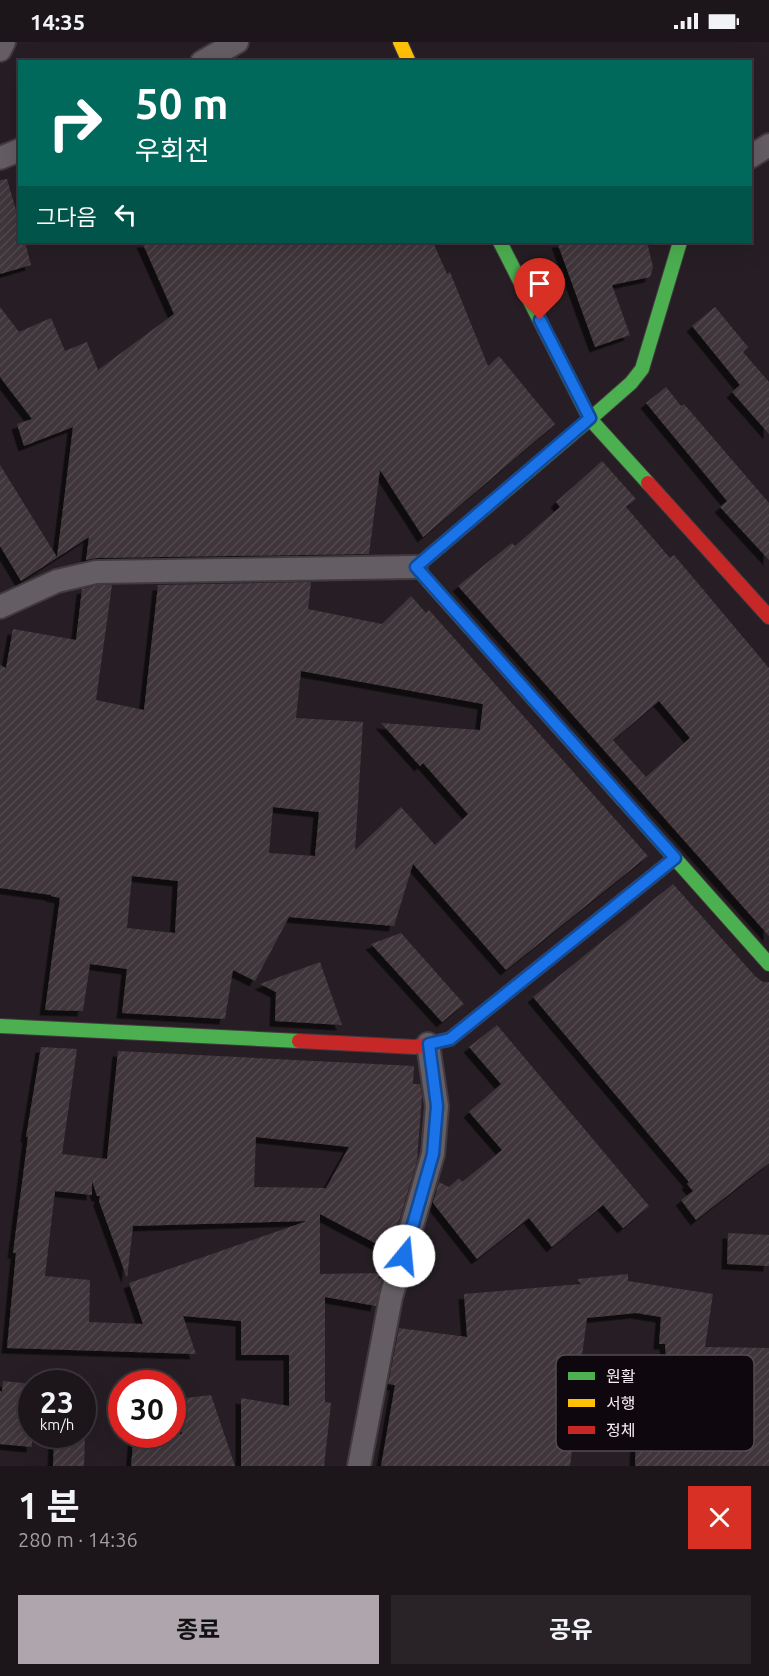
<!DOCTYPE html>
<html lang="ko">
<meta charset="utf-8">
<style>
:root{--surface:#1c161b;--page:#292328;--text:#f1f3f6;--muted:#a09fa3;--line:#3a353a;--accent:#afa5ad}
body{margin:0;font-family:Ubuntu,"Noto Sans KR",sans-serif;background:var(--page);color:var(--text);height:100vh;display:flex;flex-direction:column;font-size:22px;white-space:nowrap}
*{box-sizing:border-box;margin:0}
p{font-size:20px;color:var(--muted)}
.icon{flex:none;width:33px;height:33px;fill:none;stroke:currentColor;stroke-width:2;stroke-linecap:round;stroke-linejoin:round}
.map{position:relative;height:1424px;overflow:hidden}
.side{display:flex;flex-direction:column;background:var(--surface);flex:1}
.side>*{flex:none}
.guide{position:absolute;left:18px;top:18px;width:734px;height:183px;border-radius:0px;box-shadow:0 6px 24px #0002,0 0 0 2px var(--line);background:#00695c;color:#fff;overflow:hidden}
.speed{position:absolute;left:18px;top:1328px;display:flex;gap:12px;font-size:30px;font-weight:700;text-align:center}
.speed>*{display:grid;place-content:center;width:78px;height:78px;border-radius:50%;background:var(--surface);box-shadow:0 6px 24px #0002,0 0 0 2px var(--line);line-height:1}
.speed small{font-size:15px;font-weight:400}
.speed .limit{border:9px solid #d22;background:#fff;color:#111}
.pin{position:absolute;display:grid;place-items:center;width:51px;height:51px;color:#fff;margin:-62px -26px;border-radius:50% 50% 50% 0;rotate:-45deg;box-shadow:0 0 6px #0007}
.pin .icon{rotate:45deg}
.me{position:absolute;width:66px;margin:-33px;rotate:17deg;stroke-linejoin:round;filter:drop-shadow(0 0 4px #0008)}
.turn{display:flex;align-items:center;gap:21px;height:126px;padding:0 18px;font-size:27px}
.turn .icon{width:78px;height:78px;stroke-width:2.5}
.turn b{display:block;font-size:42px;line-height:51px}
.then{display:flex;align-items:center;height:57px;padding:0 18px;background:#0003;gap:12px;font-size:22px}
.round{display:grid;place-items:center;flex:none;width:63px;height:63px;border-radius:0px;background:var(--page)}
.head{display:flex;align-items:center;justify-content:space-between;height:102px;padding:0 18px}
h1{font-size:36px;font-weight:700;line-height:45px}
.primary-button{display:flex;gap:12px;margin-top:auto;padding:12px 18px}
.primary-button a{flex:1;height:69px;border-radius:0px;background:var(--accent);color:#111;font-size:24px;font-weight:700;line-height:69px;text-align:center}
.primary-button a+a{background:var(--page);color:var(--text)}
.status{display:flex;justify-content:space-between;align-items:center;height:42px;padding:0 30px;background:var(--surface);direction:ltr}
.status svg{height:16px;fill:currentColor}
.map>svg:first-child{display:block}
.building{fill:url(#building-hatch);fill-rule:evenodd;filter:url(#shadow)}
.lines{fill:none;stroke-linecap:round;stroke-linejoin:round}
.street-casing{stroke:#413a3f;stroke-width:26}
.fast-casing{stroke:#413a3f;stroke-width:16}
.slow-casing{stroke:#413a3f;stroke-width:16}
.jam-casing{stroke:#413a3f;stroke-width:16}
.street{stroke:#645d63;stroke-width:22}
.fast{stroke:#4caf50;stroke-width:14}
.slow{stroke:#ffc107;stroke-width:14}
.jam{stroke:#c62828;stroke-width:14}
.route-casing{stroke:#114b97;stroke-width:15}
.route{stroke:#1a73e8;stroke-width:10}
.key{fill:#0e070d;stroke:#544c53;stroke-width:1.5}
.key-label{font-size:16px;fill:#f9eef7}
</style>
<div class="status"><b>14:35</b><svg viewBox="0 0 49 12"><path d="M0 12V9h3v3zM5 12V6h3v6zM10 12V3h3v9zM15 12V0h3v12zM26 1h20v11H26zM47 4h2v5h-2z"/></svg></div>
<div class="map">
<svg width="769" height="1424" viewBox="0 0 769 1424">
<defs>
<pattern id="building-hatch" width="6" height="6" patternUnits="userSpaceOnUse" patternTransform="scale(1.5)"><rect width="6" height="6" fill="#3f363a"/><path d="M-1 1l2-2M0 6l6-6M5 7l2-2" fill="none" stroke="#524a4e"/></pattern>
<filter id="shadow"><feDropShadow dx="-5.5" dy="5.5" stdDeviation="0" flood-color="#0009"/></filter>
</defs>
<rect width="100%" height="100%" fill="#261e24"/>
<!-- building -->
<g class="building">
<path d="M7,137L20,182V200H25L31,223L0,232V138Z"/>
<path d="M142,200H433L447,232L450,230L488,324L499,314L555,382L423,495L380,428L369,512L96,516L86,518L89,495L21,539L0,504V423L57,515L73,385L24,404L17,382L32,377L0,335V265L19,290L51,276L65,309L87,300L98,328L174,272Z"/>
<path d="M557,200H647L653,225L650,235L612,243L630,293L595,305Z"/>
<path d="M715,265L748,305L743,310L769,340V392L732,350L740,343L692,284Z"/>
<path d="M666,345L681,364L684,362L769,461V518L720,465L727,459L646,361Z"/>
<path d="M602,419L636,457L626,465L670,516L674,513L769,626V894L458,544L512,501L515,504L560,465L556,460ZM659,659L690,696L646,735L613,698Z"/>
<path d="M311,540L308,567L382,582L411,554L426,571L429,568L648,814L506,928L413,822L394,884L289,875L255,939L233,928L225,977L122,971L127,927L90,922L83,969L45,968L60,856L51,854V853L0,846V623L6,626L13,587L76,598L82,547L98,543H112L96,658L144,668L158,543ZM301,629L483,662L480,688L381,681L420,724L423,721L468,772L435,803L401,765L355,808L363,680L296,676ZM273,765L319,770L315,814L269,811ZM132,834L178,839L175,891L127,886Z"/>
<path d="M673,842L755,934L763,940H769V1121L696,1178L681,1158L693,1149L687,1142L689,1140L533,955Z"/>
<path d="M401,891L464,962L442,980L371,902Z"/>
<path d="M320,920L342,983L275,979L276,950L260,942Z"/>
<path d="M497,983L649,1164L623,1186L603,1163L552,1205L529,1176L477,1217L433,1161L439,1140L449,1145L459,1136L462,1140L502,1108L469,1070L501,1042L469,1005Z"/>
<path d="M41,1005L77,1007L62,1112L107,1117L118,1009L414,1024L413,1042H420L422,1054L417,1119L390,1209L320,1172V1232L381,1231L378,1236L382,1237L376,1264L325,1255V1360L331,1361L324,1424H241V1356L289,1364V1313H241V1279L183,1274L196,1312L7,1306L16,1211H13L28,1095H26ZM256,1095L349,1105L326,1146L254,1145ZM92,1139L97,1154H100L99,1159L127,1236L133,1184L307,1179L129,1241L143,1282L89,1280L90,1238L45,1234L55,1149L92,1153Z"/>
<path d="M728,1191L769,1193V1224L727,1222Z"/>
<path d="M628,1232V1239L713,1252L705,1305L769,1306V1424H635L636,1383L575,1386L570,1424H381L395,1343L388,1342L399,1286L467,1295L464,1252L581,1242L577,1237ZM636,1271L661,1275L659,1302H665L668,1346L577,1351L587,1276Z"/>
<path d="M3,1339L32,1342V1405L0,1402V1349L2,1350Z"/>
<path d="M211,1353L235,1424H131L134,1392H182L178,1357Z"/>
<path d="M54,1392H85L84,1424H53Z"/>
</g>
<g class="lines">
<defs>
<g id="street">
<path d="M0,8L4,0"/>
<path d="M202,20L237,0"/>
<path d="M750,115L769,103"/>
<path d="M0,116L20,108"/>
<path d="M0,565L57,539L96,530L416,525"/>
<path d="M359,1424L391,1255L433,1112L437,1064L428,1002"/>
</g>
<g id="fast">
<path d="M500,200L590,377L648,441"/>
<path d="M429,540L416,525L590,377L631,341L642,327L680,200"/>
<path d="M623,758L769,922"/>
<path d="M0,984L299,999"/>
</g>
<g id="slow">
<path d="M400,0L409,20"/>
<path d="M429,540L623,758"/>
</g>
<g id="jam">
<path d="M648,441L769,575"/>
<path d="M299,999L415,1005L450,997L675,816"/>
</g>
</defs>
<!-- street casing -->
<use href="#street" class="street-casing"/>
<!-- fast casing -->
<use href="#fast" class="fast-casing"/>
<!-- slow casing -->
<use href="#slow" class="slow-casing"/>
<!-- jam casing -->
<use href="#jam" class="jam-casing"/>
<!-- street -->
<use href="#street" class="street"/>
<!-- fast -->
<use href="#fast" class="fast"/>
<!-- slow -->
<use href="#slow" class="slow"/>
<!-- jam -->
<use href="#jam" class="jam"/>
</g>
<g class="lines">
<defs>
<path id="route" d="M404,1214L433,1112L437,1064L429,1002L450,997L675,816L416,525L590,376L540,278"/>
</defs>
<!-- route casing -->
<use href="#route" class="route-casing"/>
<!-- route -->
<use href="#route" class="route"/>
</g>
<!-- legend -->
<rect x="556" y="1313" width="198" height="96" rx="9" class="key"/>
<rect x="568" y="1330" width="27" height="8" fill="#4caf50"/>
<rect x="568" y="1357" width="27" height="8" fill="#ffc107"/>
<rect x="568" y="1384" width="27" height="8" fill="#c62828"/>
<g class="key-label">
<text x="606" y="1340">원활</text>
<text x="606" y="1367">서행</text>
<text x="606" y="1394">정체</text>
</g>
</svg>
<div class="speed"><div>23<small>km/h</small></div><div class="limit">30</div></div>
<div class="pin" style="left:540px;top:278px;background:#d93025"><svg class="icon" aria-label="arrive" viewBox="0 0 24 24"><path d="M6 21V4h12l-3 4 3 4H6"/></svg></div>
<svg class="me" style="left:404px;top:1214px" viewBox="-20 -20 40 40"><circle r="19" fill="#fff"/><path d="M0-13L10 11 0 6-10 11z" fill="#1a73e8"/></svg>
<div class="guide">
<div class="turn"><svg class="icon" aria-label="right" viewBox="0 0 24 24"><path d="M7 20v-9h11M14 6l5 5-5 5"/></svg><div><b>50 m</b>우회전</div></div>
<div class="then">그다음<svg class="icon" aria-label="left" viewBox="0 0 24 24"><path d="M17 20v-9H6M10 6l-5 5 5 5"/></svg></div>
</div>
</div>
<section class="side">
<div class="head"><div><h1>1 분</h1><p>280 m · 14:36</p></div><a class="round" style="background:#d93025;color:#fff"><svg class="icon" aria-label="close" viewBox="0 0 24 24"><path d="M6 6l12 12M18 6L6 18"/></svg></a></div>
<div class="primary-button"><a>종료</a><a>공유</a></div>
</section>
